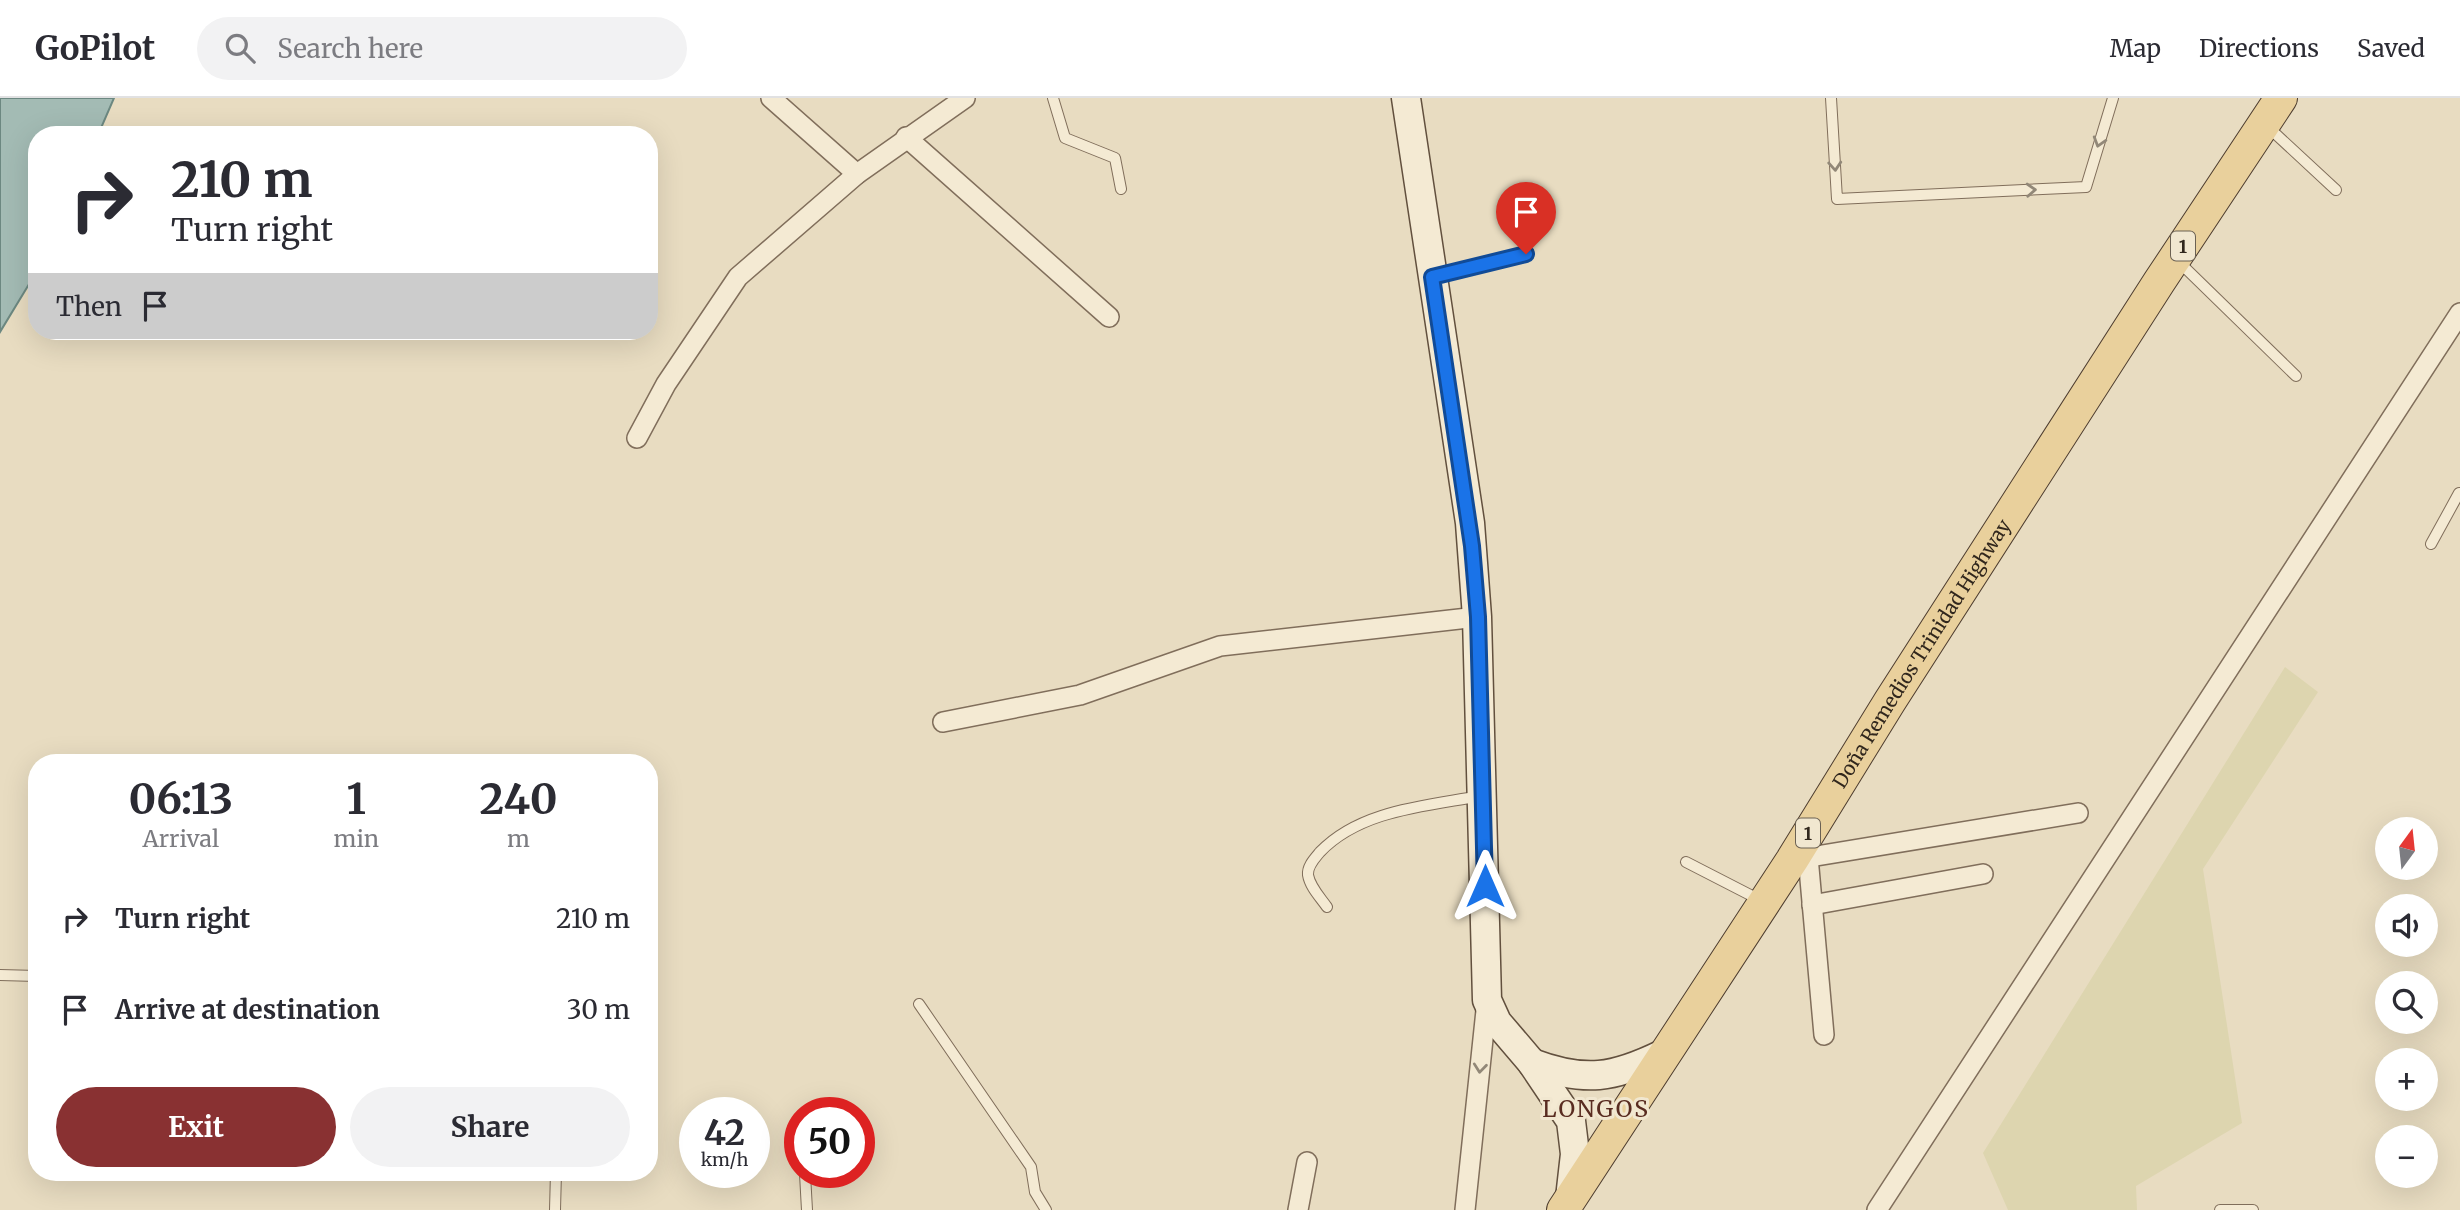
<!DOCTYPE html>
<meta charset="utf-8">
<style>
:root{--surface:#fff;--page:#f2f2f3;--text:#2b2b33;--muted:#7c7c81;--line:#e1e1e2;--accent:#893132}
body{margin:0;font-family:Merriweather,serif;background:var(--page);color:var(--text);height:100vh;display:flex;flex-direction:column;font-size:26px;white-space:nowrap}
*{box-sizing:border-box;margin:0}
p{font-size:23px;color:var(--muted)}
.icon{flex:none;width:38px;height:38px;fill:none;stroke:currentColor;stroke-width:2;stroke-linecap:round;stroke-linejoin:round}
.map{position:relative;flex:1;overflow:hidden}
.panel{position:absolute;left:28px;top:656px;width:630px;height:427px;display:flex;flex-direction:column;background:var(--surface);border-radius:28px;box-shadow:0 7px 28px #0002}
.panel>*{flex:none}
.top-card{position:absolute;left:28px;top:28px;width:630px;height:214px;border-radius:28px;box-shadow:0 7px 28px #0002;background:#fff;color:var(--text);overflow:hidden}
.needle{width:46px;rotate:15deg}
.controls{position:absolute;left:2375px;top:719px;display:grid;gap:14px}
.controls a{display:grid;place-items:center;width:63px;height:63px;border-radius:50%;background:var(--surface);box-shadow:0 7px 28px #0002;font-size:35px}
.speed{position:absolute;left:679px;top:999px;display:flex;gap:14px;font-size:35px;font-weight:700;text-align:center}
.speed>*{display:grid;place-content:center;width:91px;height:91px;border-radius:50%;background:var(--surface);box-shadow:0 7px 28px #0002;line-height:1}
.speed small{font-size:18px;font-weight:400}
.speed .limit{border:10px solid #d22;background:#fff;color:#111}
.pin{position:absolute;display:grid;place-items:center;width:60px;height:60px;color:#fff;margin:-72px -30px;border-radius:50% 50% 50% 0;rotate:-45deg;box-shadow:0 0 7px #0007}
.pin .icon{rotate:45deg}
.me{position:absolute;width:77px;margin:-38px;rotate:0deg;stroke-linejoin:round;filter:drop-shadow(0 0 5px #0008)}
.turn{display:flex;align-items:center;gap:24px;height:147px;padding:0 28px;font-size:32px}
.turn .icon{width:91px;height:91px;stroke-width:2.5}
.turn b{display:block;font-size:49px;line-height:60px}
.then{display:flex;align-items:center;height:66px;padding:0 28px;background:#0003;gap:14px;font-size:26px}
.eta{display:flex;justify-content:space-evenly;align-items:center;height:119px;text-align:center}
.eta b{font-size:42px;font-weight:700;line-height:49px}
.cta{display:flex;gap:14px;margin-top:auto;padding:14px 28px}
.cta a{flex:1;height:80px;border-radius:42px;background:var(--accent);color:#fff;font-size:28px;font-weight:700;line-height:80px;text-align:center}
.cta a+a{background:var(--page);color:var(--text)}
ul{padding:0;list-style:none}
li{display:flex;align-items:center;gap:21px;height:91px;padding:0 28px}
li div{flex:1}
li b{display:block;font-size:26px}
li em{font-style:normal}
header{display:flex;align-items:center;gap:42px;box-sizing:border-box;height:98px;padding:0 35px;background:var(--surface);border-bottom:2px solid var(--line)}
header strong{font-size:33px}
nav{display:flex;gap:38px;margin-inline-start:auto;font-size:24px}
.search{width:490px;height:63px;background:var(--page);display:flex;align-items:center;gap:18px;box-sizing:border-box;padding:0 24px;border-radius:38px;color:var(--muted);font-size:26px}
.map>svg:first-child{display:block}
.farmland{fill:#ddd5af}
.water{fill:#a3bbb4;stroke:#6c8881;stroke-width:2}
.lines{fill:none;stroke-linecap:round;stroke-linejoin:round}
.lane-casing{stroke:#806e5b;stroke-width:12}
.street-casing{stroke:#806e5b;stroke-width:22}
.secondary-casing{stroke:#62503e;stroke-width:31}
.primary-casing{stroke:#4e3d2f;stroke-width:34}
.lane{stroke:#f4ead3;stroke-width:10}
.street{stroke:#f4ead3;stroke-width:19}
.secondary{stroke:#f4ead3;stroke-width:28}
.primary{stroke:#e9d09c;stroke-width:32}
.oneway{stroke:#928878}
.route-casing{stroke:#114b97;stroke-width:18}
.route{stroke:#1a73e8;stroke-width:12}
.labels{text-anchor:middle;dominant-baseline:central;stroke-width:6;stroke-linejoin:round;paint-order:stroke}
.shield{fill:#f1e7d0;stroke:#6b6153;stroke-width:2}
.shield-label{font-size:18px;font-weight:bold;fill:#31271d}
.street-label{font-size:19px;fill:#31271d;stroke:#f1e7d0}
.quarter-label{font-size:23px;letter-spacing:2px;fill:#592c21;stroke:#f1e7d0}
</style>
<header>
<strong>GoPilot</strong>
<div class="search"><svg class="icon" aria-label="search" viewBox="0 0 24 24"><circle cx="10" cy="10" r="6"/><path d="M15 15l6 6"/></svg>Search here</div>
<nav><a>Map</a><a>Directions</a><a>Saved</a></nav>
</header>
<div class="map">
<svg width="2460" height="1112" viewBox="0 0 2460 1112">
<rect width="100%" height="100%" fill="#e8dcc1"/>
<!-- farmland -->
<path class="farmland" d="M2285,569L2318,594L2203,771L2242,1025L2136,1088L2137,1112H2008L1983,1055Z"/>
<!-- water -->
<path class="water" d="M0,0H114L98,37H37V173L0,234Z"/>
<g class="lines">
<defs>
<g id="lane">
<path d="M1053,0L1065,40L1115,60L1121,91"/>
<path d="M1831,0L1837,101L2086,89L2113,0"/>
<path d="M2267,28L2336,92"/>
<path d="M2178,163L2296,278"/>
<path d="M1436,178L1526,156"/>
<path d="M2431,446L2459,395"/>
<path d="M1686,764L1760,802"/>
<path d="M1327,809C1320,799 1310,789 1308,777C1307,768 1315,760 1320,754C1360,712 1426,708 1480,698"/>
<path d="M0,877L37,878"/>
<path d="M919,906L1031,1069L1035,1094L1046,1112"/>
<path d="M805,1076L807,1112"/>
<path d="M555,1112L556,1074"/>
<path d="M2220,1112H2253"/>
</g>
<g id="street">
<path d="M771,0L857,76"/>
<path d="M906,39L1109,219"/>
<path d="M637,340L666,286L738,179L857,76L965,0"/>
<path d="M943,624L1080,597L1220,548L1477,519"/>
<path d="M1808,759L1824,937"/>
<path d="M1792,762L2078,715"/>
<path d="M1812,807L1983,776"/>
<path d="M1298,1112L1307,1064"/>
<path d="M1465,1112L1487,903"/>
<path d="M1877,1112L2460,215"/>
</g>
<g id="secondary">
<path d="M1406,0L1470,425L1477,519L1487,902L1497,924L1532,965L1571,1023L1575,1056L1570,1100"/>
<path d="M1532,965C1585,985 1614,980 1663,956"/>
</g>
<g id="primary">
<path id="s1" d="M1563,1112L1792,762L1890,603L2159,184L2281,0"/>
</g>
</defs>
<!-- lane casing -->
<use href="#lane" class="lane-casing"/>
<!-- street casing -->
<use href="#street" class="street-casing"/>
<!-- secondary casing -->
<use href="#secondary" class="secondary-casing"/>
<!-- primary casing -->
<use href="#primary" class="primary-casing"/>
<!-- lane -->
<use href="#lane" class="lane"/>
<!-- street -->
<use href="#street" class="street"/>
<!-- secondary -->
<use href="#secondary" class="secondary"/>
<!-- primary -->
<use href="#primary" class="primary"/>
</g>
<!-- one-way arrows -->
<defs><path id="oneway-chevron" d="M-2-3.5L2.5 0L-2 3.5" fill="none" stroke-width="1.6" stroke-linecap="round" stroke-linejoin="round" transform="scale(1.75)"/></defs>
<g class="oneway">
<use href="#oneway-chevron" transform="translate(2099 44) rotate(107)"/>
<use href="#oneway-chevron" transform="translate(1835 68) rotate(86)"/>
<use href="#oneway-chevron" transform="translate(2031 92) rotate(-3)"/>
<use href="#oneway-chevron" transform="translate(1480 970) rotate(96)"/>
</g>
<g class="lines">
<defs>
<path id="route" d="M1485,788L1478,519L1472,448L1432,179L1526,156"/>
</defs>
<!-- route casing -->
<use href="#route" class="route-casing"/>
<!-- route -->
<use href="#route" class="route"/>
</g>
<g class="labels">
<!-- shield labels -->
<g class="shield">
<rect x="2171" y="133.5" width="24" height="29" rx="5"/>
<rect x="1796" y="720.5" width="24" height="29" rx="5"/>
</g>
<g class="shield-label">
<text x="2183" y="148">1</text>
<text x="1808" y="735">1</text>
</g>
<!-- street labels -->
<g class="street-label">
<text stroke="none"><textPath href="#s1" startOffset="662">Doña Remedios Trinidad Highway</textPath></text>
</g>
<!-- quarter labels -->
<g class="quarter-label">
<text x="1596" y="1010">LONGOS</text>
</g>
</g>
</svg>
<div class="controls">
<a><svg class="needle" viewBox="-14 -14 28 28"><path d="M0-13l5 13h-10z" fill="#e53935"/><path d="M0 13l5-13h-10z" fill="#7c7c81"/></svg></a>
<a><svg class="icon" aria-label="sound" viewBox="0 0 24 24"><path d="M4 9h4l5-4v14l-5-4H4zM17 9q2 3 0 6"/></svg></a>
<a><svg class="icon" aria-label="search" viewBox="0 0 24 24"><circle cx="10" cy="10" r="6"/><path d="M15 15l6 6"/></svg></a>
<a>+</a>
<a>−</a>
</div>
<div class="speed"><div>42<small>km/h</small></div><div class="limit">50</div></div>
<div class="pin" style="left:1526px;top:156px;background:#d93025"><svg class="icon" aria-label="arrive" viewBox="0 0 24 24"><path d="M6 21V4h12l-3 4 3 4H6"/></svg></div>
<svg class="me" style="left:1485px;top:788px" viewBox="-20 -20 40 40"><path d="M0-17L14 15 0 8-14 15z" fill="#1a73e8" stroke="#fff" stroke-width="4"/></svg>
<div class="top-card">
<div class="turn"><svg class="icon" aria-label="right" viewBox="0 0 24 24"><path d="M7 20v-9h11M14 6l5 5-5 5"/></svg><div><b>210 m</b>Turn right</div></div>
<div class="then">Then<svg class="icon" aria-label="arrive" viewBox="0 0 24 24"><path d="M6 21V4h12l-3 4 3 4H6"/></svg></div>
</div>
<section class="panel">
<div class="eta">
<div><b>06:13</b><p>Arrival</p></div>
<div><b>1</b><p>min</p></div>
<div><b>240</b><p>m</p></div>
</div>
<ul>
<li><svg class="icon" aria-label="right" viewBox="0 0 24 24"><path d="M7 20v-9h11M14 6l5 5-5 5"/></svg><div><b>Turn right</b></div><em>210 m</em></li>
<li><svg class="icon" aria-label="arrive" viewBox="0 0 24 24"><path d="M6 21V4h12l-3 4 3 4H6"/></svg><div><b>Arrive at destination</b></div><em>30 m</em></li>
</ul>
<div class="cta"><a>Exit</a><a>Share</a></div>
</section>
</div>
